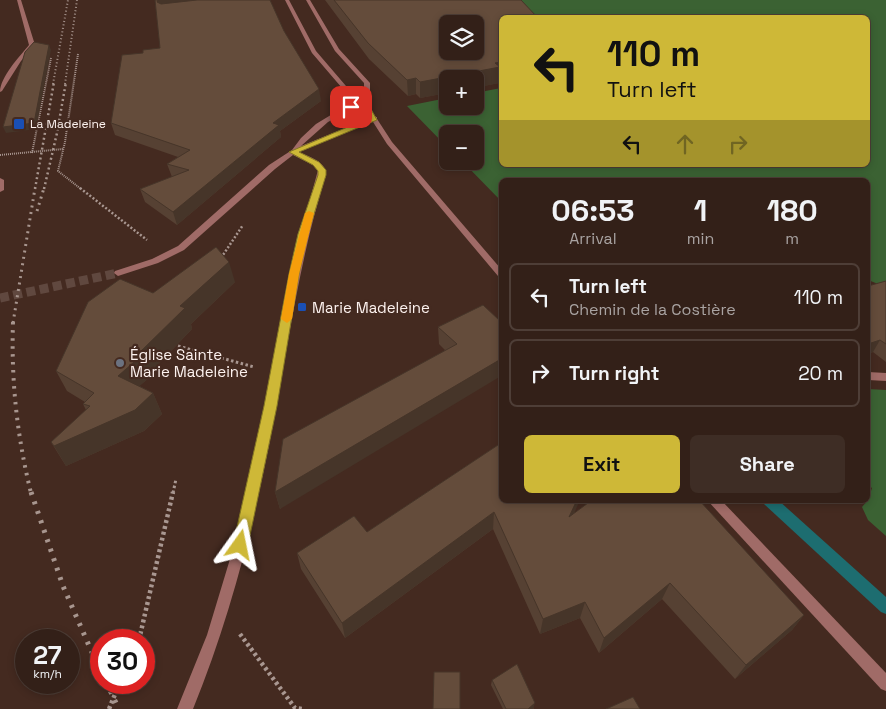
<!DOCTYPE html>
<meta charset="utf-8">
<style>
:root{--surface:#332018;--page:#3e2d25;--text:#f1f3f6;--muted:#a9a3a2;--line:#4e3e37;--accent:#ceb837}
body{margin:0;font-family:"Space Grotesk",sans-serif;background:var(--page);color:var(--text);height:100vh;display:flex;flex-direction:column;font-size:19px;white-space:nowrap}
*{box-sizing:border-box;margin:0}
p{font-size:16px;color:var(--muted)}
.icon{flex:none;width:28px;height:28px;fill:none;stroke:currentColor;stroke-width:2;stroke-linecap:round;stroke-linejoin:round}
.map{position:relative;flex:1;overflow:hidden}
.details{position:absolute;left:499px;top:178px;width:371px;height:325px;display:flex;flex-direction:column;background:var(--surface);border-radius:8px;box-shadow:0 2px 8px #0003,0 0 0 1px var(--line)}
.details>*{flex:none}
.guide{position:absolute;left:499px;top:15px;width:371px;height:152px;border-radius:8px;box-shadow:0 2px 8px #0003,0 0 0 1px var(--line);background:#ceb837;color:#111;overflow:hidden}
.fabs{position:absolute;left:439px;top:15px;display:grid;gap:10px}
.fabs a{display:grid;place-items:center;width:45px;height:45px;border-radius:8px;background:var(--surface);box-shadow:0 2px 8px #0003,0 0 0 1px var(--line);font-size:25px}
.speed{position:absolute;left:15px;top:629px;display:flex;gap:10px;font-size:25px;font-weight:700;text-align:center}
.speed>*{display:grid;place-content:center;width:65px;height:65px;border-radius:50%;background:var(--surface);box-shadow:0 2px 8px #0003,0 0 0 1px var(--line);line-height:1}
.speed small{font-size:12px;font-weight:400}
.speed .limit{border:8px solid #d22;background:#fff;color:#111}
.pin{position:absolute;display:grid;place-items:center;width:42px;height:42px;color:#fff;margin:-21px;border-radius:10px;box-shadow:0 2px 8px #0006}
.me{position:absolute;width:55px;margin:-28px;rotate:12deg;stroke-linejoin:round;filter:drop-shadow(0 0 4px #0008)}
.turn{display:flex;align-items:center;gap:18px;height:105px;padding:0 25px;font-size:22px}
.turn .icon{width:65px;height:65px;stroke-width:2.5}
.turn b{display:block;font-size:35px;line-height:42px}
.lanes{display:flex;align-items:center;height:48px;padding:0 25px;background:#0003;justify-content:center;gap:25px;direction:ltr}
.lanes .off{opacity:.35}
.eta{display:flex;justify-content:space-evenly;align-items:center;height:85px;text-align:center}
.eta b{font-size:30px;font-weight:600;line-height:35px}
.primary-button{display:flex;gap:10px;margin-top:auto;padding:10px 25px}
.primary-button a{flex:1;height:58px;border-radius:8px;background:var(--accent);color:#111;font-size:20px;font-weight:600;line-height:58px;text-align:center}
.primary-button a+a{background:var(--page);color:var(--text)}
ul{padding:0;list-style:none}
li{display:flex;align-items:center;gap:15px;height:68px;margin:0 10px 8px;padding:0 15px;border:2px solid var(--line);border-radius:8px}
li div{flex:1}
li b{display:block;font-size:19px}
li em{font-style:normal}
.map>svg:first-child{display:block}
.green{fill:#3b6233}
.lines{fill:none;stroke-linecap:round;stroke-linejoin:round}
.stream{fill:#1d6d70;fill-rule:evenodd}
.minor-tunnel{stroke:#60483f;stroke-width:9;stroke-dasharray:9 4.5;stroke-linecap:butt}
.path-far3{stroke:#a99791;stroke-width:2;stroke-dasharray:1 1;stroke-linecap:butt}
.path-far2{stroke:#a99791;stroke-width:2.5;stroke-dasharray:2 2;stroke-linecap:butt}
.path-far1{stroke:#a99791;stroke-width:3;stroke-dasharray:2.5 2.5;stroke-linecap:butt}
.path{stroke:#a99791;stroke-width:4.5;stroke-dasharray:3 3;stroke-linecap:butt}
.service{fill:#a06b67;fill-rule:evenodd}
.minor{fill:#a06b67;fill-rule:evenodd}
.tertiary{fill:#a06b67;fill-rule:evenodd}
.rail-far4{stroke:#a8968f;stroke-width:2;stroke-dasharray:1 2.5;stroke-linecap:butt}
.rail-far3{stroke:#a8968f;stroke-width:2.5;stroke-dasharray:2 3;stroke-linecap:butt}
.rail-far2{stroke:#a8968f;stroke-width:3;stroke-dasharray:2 4.5;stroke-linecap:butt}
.rail-far1{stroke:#a8968f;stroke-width:4;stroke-dasharray:2.5 5.5;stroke-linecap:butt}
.rail{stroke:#a8968f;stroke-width:5;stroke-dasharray:3 7;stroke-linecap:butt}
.wall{fill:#564133}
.shaded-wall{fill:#463529}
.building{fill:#644c3b;stroke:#463529;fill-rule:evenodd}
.route{fill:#ceb837;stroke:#867824}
.slow{fill:#f59e0b}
.transit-dot{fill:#1a4fb4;stroke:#442a20;stroke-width:2}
.worship-dot{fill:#6b7280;stroke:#442a20;stroke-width:2}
.labels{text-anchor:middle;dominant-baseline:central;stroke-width:4.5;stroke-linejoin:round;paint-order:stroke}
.far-poi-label{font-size:12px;fill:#fdf2ef;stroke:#442a20;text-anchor:start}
.poi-label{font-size:15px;fill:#fdf2ef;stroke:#442a20;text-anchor:start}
</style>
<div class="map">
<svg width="886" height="709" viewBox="0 0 886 709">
<rect width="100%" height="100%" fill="#442a20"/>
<!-- green -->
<g class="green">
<path d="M507,0H886V287L868,280V180H501V201L462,161H475V134H448L447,147L407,106L447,98L448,106H475V93L501,88V165H868V18H523Z"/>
<path d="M868,389L886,390V536L868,520L862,507L868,500L872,488L868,485Z"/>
</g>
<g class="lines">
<!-- stream -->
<path class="stream" d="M762,500H778L886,597V614L881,612L764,504Z"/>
<!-- minor-tunnel -->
<path class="minor-tunnel" d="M0,298L118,273"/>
<!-- path-far3 -->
<g class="path-far3">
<path d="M78,54L65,142L58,171L81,189"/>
<path d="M32,153L51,58"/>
<path d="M0,155L63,149"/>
</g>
<!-- path-far2 -->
<g class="path-far2">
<path d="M80,188L147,240"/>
<path d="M221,258L243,225"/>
</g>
<!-- path-far1 -->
<g class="path-far1">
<path d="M178,346L254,367"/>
<path d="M173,493L176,479"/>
</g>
<!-- path -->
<g class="path">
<path d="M240,634L295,708L302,709"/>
<path d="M139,640L173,492"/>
<path d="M109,709L120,682"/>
</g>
<!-- service -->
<path class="service" d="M868,372L886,373V381L868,380Z"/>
<!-- minor -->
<g class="minor">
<path d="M17,0H21L35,45L21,61L2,91L0,92C0,77 20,56 29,45Z"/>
<path d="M363,100L366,102L365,103L328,122L301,146L373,117H377V119L299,152C309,157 326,161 326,175C298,263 287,354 269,445C251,535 228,623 193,709H177L207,635L230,559L258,443L294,259L318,170L313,165L293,155L275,169L184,250L158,263L118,276L114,273L115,271L152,259L178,246L269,165L292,150L301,138L316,124L339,110Z"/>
<path d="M0,178L4,180V190L0,192Z"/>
</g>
<!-- tertiary -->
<g class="tertiary">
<path d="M285,0H289L316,51L346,86L361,98L364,91V83L335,51L306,0H310L339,49L370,83V91L366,102L392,142L501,269V277L498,276L387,144L361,103L342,88L312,53Z"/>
<path d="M707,500H721L886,673V691L881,689Z"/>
</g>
<!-- rail-far4 -->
<g class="rail-far4">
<path d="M53,84L68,0"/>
<path d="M65,84L77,0"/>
</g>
<!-- rail-far3 -->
<g class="rail-far3">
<path d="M35,189L54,82"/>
<path d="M44,189L57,133L66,82"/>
</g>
<!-- rail-far2 -->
<g class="rail-far2">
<path d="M37,211L44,188"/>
<path d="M13,323L35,188"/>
</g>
<!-- rail-far1 -->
<path class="rail-far1" d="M13,322C11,381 17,436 31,493"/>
<!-- rail -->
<g class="rail">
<path d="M31,492L63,586L101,673"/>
<path d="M106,682L119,709"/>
</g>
</g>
<!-- wall -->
<g class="wall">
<path d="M325,0H521L501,18V78H500L499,83L420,98L416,94L408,96L369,59Z"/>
<path d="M284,31L321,101L280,131L281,137L177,225L145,202L140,189L172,177L167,164L178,157L115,135L111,123L143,53Z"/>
<path d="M886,281V362L873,352L868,354V286Z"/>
<path d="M235,282L191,324L192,329L149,374L150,377L139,386L153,393L162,414L144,431L66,466L51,442L86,410L83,404L85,402L67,391L56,371L153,293Z"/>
<path d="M499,320L280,509L275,492L445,350L439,344L438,327Z"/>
<path d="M501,443L575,513L804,615L792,630L735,679L662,599L599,653L580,618L540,634L493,529L345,638L301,569L297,553L367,532Z"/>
<path d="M492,680L534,708L533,709H503L491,685Z"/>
</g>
<!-- shaded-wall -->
<g class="shaded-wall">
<path d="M158,0H249L161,9L157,2Z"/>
<path d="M49,45L51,50L36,129L6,133L3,127Z"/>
<path d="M501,62V78H500L499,83L475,88V79H448V93L420,98V82Z"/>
<path d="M416,78V94L408,96L407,80Z"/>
<path d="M319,89L321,101L280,131L281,137L177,225L173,212L273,123Z"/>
<path d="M229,262L235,282L191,324L192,329L149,374L150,377L127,397L118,376L138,354L180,306Z"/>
<path d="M880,340L873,352L868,354V344Z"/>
<path d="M501,359V376L280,509L275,492Z"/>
<path d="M153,393L162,414L144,431L66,466L54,446Z"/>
<path d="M577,500H580L565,534L569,517Z"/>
<path d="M494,512L493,529L345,638L342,623Z"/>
<path d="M670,583L662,599L599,653L604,638Z"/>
<path d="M585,602L580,618L540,634L543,619Z"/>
<path d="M804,615L792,630L735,679L746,665Z"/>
<path d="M535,703L533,709H528Z"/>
</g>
<!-- building -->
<g class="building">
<path d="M155,0H158L157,2L161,4L197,0H270L284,31L319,89L273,123L279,125L173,212L140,189L189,170L167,164L190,150L111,123L122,55L143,53V50L160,48Z"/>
<path d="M334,0H521L538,18H501V62L495,63L500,67L420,82L416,78L407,80L368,43ZM448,24H475V51H448Z"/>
<path d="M34,42L49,45L34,123L3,127L25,52Z"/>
<path d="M216,247L229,262L180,306L185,308L138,354L141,356L118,376L153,393L135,410L54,446L51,442L90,406L83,404L94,393L56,371L88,302L120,279L153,293Z"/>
<path d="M886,281V344L880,340L868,344V286Z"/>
<path d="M483,305L499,320L501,319V359L275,492L283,439L457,344L438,327Z"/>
<path d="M501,443V500H577L569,517L592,500H699L804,615L746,665L670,583L604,638L585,602L543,619L494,512L342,623L297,553L354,516L367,532Z"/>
<path d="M517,664L535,703L528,709H506L492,680Z"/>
<path d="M434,672H460V709H433Z"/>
<path d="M633,697L640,709H606Z"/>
</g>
<!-- route -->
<path class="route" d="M361,100H366L377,120L299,152L319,162L326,170V175L308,234L299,274L277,406L248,545L246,549L240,551L235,549L233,545L264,406L289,274L298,234L318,175V171L313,165L289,152L371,117L362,105L351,109L348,107Z"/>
<!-- slow -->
<path class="slow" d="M309,211L314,213L299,274L292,319L287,323L281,319L289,274L305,213Z"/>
<!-- markers -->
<g class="transit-dot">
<rect x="13" y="118" width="12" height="12" rx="2.5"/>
<rect x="297" y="302" width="10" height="10" rx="2.5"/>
</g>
<circle class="worship-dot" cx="120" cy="363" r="5"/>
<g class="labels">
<!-- far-poi labels -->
<g class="far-poi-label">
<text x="30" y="124">La Madeleine</text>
</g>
<!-- poi labels -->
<g class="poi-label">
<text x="312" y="307">Marie Madeleine</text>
<text x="130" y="354">Église Sainte<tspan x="130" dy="17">Marie Madeleine</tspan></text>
</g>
</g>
</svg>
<div class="fabs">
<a><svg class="icon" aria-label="layers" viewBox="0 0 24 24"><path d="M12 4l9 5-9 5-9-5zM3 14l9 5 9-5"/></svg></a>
<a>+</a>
<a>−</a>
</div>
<div class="speed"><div>27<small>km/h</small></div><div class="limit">30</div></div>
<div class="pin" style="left:351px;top:107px;background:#d93025"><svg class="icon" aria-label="arrive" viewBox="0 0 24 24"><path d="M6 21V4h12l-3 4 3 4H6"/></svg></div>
<svg class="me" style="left:240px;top:545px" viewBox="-20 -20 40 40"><path d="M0-17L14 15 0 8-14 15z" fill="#ceb837" stroke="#fff" stroke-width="4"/></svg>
<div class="guide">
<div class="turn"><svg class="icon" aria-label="left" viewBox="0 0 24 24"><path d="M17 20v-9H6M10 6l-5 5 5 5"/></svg><div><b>110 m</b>Turn left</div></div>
<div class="lanes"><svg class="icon" aria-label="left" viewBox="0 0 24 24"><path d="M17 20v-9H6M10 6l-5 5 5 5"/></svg><svg class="icon off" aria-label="ahead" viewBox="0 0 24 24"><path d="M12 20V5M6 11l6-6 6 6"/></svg><svg class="icon off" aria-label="right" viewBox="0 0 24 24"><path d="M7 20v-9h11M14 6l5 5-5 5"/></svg></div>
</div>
<section class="details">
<div class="eta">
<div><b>06:53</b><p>Arrival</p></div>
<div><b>1</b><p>min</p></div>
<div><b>180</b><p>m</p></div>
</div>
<ul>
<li><svg class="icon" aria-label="left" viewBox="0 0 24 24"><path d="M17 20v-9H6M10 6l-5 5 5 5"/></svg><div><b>Turn left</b><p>Chemin de la Costière</p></div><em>110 m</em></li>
<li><svg class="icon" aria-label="right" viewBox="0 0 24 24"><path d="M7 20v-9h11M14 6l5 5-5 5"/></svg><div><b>Turn right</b></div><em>20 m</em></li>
</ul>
<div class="primary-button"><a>Exit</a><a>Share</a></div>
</section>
</div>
